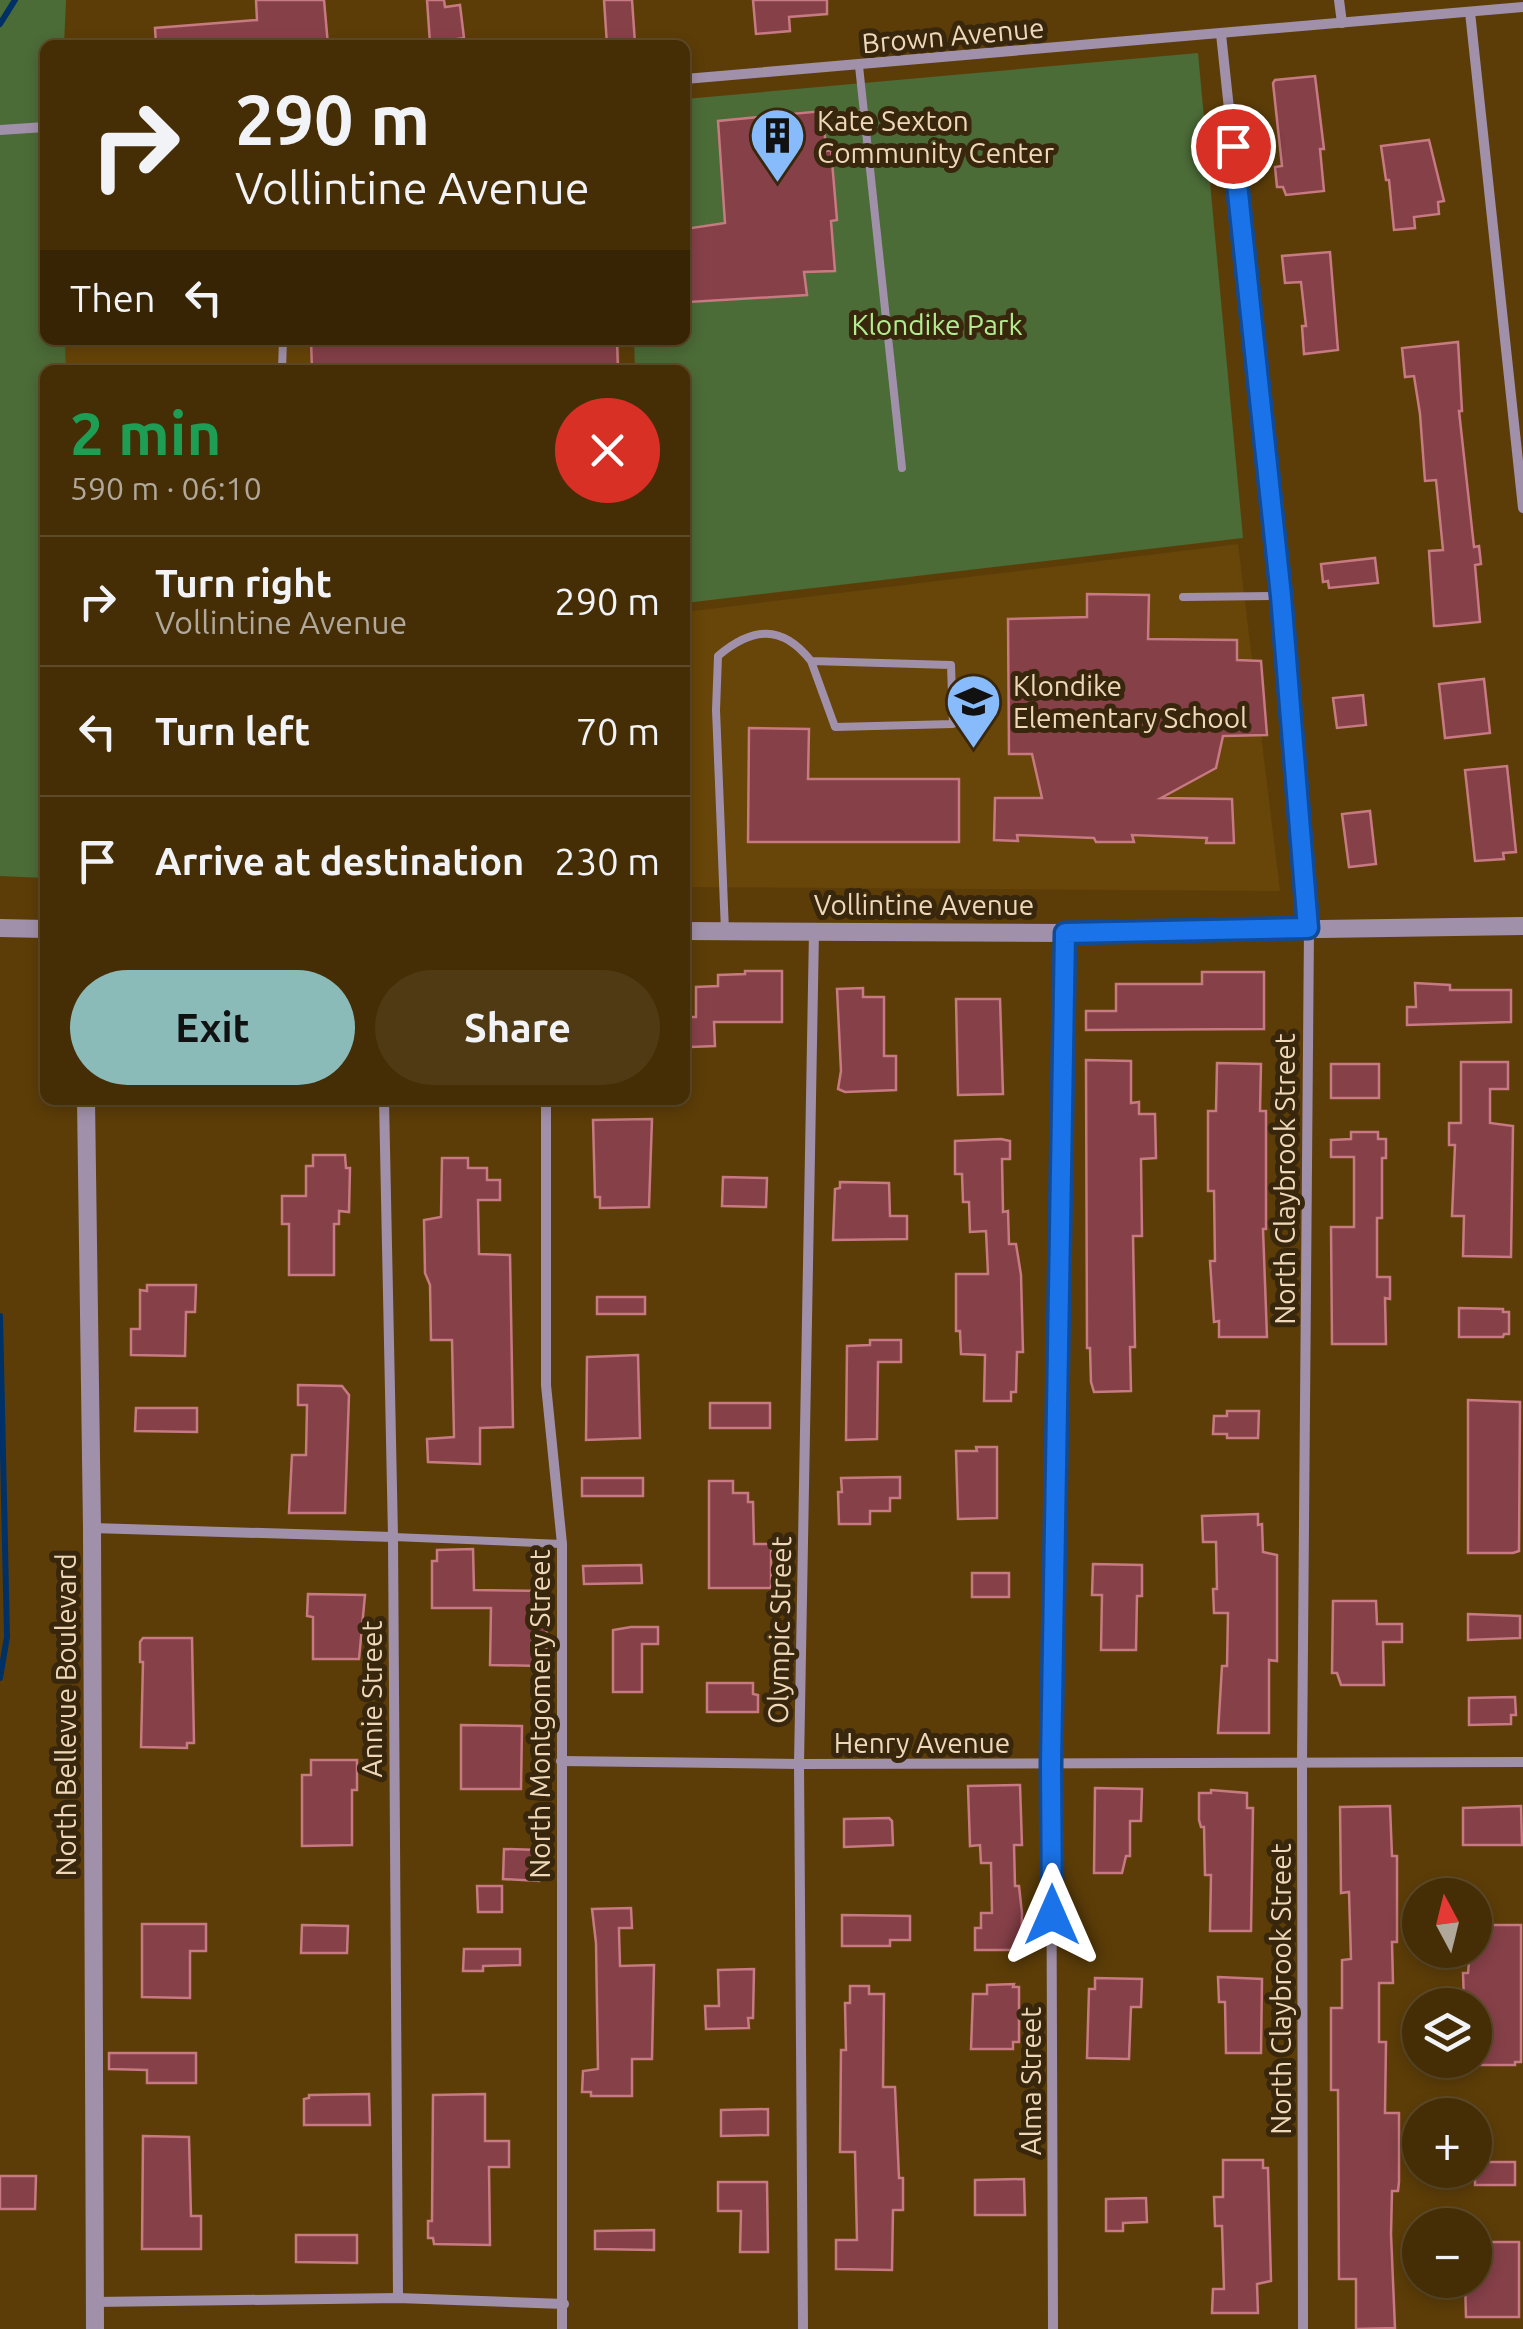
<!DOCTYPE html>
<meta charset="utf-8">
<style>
:root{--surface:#452e06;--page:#4f3a14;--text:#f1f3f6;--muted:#b0a89b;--line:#5d4a28;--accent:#8bbbb9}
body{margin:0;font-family:Ubuntu,sans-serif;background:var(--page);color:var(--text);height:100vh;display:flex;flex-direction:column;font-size:38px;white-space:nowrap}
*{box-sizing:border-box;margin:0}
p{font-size:32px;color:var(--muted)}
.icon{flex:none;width:55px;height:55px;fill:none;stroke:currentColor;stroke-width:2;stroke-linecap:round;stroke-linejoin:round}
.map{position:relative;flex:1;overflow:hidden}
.drawer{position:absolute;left:40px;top:365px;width:650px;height:740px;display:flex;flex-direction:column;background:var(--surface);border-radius:15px;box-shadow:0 5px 15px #0003,0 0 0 2px var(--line)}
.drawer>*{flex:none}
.top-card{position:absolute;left:40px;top:40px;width:650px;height:305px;border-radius:15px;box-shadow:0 5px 15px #0003,0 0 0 2px var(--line);background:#452e06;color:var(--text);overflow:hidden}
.needle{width:65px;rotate:353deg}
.buttons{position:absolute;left:1402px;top:1878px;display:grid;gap:20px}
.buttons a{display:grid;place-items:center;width:90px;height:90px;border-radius:50%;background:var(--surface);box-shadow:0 5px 15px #0003,0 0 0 2px var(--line);font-size:50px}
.pin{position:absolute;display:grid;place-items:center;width:85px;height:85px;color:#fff;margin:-42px;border:5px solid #fff;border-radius:50%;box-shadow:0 2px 10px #0007}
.me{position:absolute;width:110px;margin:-55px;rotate:0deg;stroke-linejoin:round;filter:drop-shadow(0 0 8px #0008)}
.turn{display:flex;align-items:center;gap:35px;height:210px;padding:0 30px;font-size:45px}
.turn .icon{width:130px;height:130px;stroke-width:2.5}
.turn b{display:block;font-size:70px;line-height:85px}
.then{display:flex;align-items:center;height:95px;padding:0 30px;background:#0003;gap:20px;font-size:38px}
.round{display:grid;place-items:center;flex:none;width:105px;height:105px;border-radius:52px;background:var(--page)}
.headline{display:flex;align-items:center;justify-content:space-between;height:170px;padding:0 30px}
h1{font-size:60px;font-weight:700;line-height:75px;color:#1e9e55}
.primary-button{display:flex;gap:20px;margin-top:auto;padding:20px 30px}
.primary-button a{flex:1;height:115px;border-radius:60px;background:var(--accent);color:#111;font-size:40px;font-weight:700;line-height:115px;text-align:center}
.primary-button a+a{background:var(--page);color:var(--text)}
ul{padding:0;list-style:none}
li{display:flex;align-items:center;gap:30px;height:130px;padding:0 30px;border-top:2px solid var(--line)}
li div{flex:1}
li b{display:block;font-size:38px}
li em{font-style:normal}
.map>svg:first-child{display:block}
.built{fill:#684508}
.green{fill:#4b6b37}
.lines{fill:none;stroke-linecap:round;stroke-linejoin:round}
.stream{stroke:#003166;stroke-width:6}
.building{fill:#864048;stroke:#c77a81;stroke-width:2.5}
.service{stroke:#a190aa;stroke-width:8}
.minor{stroke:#a190aa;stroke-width:10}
.tertiary{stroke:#a190aa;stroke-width:18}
.route-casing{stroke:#114b97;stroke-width:25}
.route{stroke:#1a73e8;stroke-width:18}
.labels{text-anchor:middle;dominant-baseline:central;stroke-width:10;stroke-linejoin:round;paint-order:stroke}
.street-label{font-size:28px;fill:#efd8b9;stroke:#38270c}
.poi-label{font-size:28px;fill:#efd8b9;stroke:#38270c;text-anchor:start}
.park-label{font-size:28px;fill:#b3ed91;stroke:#38270c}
</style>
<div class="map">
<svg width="1523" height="2329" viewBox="0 0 1523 2329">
<rect width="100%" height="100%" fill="#5c3d08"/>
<!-- built -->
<g class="built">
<path d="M65,340H620V370H66Z"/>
<path d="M1238,544L1280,891L685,887V612Z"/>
</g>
<!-- green -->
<g class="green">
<path d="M0,0H66L64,45H45V340H65L66,370H45V878L0,876Z"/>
<path d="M1198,53L1243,538L685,603V370H635L634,340H685V99Z"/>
</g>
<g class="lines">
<!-- stream -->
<g class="stream">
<path d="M0,24L15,0"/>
<path d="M0,1316L7,1637L0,1678"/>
</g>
</g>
<!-- building -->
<g class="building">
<path d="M256,0H324L328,45H156L155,28L257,20Z"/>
<path d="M427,0H444L445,7L460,5L464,38L430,43Z"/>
<path d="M604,0H632L635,43L607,45Z"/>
<path d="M753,0H827V14L789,17L790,31L756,34Z"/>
<path d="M1315,76L1324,149H1320L1324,191L1286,195L1283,187H1277L1275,167L1282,166L1273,83L1275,80Z"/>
<path d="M823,111L826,151L831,150L837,220L831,221L835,271L804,272L807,295L689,302L685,229L725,223L718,121Z"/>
<path d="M1429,140L1444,201L1438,202L1439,214L1414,217L1415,228L1394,230L1389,180H1386L1381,146Z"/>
<path d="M1330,252L1338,350L1304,354L1302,326H1306L1301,282L1285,283L1282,256Z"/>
<path d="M311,340H617L618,370H312Z"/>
<path d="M1458,342L1462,411H1459L1474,547L1479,546L1481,564L1475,565L1480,622L1439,626H1434L1429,551L1443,550L1436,480L1425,481L1420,414L1414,376L1405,377L1402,348Z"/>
<path d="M1375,558L1378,583L1329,588L1328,581L1323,582L1321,564Z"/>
<path d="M1087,594L1149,595L1148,639L1237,640V660L1261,661L1267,735L1223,736L1216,768L1161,798L1232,799L1234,843H1206L1207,838L1132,835L1134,842H1096L1094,838L1017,835L1018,841L994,840L995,798H1042L1032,754H1009L1008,619L1087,617Z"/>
<path d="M1484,679L1490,733L1445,738L1439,684Z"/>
<path d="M1363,695L1366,725L1337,728L1333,698Z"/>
<path d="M749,728L809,729L808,779H959V842H748Z"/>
<path d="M1507,766L1516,852L1503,853L1504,859L1475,861L1465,770Z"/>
<path d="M1370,811L1376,864L1349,867L1342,814Z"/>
<path d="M745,971H782V1022H714L715,1046L691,1047L689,1017H696V987L718,986V975L745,974Z"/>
<path d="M1202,972H1264V1029L1086,1030V1011H1116V984H1202Z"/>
<path d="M1415,983L1450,985V990H1511V1022L1407,1025V1007H1416Z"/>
<path d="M863,988V997H884V1056H896V1090L845,1092L838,1089L841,1071L837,989Z"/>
<path d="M956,999H1000L1003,1094L958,1095Z"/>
<path d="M1086,1060L1131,1061V1103L1139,1102V1114H1155L1156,1158L1141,1159L1142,1236H1133L1135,1347H1130L1131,1391L1094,1392L1091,1382L1090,1348H1087Z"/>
<path d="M1461,1062H1508V1089H1490V1123L1513,1126L1511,1257L1463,1256L1464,1216H1452L1455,1145H1449V1123H1461Z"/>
<path d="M1217,1063L1261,1064L1260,1111H1266V1229H1263L1267,1337H1219V1321L1214,1322L1210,1261H1215L1214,1191H1208V1111H1216Z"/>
<rect x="1331" y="1064" width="48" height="34"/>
<path d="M652,1119L649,1207L600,1208V1197H595L593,1120Z"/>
<path d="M1351,1132H1378V1139H1386V1158H1382V1218H1377V1277H1390V1299L1385,1298L1386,1344H1332L1331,1227H1354V1157H1331V1140L1351,1139Z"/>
<path d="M1001,1139L1010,1141V1159H1002L1003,1212L1008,1211L1009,1244H1016L1021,1275L1023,1352H1017L1016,1392H1011V1401H984L985,1355L961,1354L960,1331H956V1274H988L986,1231L970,1232L969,1202H963L962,1174H955V1141Z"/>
<path d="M313,1155H345L346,1168H350L349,1212L339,1211V1224H334V1275H289V1224H282V1196H306V1166H313Z"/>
<path d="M442,1158H468V1168H487V1180H500V1200H478L479,1254L510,1255L513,1427L480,1428V1464L428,1462L427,1439L454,1437L452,1340H431L430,1285L425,1273L424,1220L441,1217Z"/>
<path d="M723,1177L767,1178L766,1207L722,1206Z"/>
<path d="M840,1182L889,1183L890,1216H907V1239L833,1240L835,1189L840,1188Z"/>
<path d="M147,1285H196L195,1312H186L185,1356L131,1355V1329H140V1290L147,1291Z"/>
<rect x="597" y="1297" width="48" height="17"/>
<path d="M1459,1308L1503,1309V1312H1509V1334H1504L1503,1337H1459Z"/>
<path d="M870,1340H901V1362H878L877,1439L846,1440L847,1346L870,1345Z"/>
<path d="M638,1355L640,1438L586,1440L587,1357Z"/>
<path d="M298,1385L342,1386L349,1395L345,1513H289L292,1455H306L307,1405H298Z"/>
<path d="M1468,1400L1520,1402L1519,1551L1513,1553H1468Z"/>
<rect x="710" y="1403" width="60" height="25"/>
<path d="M136,1408H197V1432L135,1431Z"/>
<path d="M1227,1411H1259L1258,1438H1227V1434H1213L1214,1416H1227Z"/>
<path d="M976,1447H997V1518L958,1519L956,1451H977Z"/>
<path d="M900,1477V1498H890V1511H870V1524H839L838,1492H842L841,1478Z"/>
<rect x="582" y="1478" width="61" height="18"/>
<path d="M709,1481H733V1493H748V1502H753L754,1544H771V1588H709Z"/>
<path d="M1258,1514V1525L1262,1524L1263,1552L1277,1555V1661L1269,1660V1733H1218L1222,1666H1227L1228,1613H1214L1213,1589H1217L1216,1542H1203L1202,1516Z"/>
<path d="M473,1549L474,1590L548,1591L546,1655H541V1666L490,1665L491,1608H432V1561H437V1550Z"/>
<path d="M1093,1564L1142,1565V1596H1137L1136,1650H1101L1102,1595H1092Z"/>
<path d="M641,1565L642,1583L584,1584L583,1566Z"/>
<rect x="972" y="1573" width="37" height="24"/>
<path d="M308,1594L365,1595L359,1659H313V1617L307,1616Z"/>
<path d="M1333,1601H1376L1377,1624H1402V1642H1383L1384,1685H1341L1337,1673H1332Z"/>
<path d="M1468,1614L1520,1616V1638L1468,1640Z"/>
<path d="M631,1627H658V1644H642V1692H613V1630Z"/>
<path d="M143,1638H192L194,1743H187V1748L141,1747L143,1662H140V1642Z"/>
<path d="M707,1683H753V1694L758,1695V1712H707Z"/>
<path d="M1515,1697L1516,1715H1511V1724L1469,1725V1698Z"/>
<path d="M461,1725L522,1726L521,1789H461Z"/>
<path d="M311,1760H357V1790H352V1845L302,1846V1775H311Z"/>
<path d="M1020,1785L1022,1845H1014L1015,1886H1019L1022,1913L1021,1950H975V1928H981V1913H992L991,1863H981L980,1845L970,1846L968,1786Z"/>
<path d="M1095,1788L1142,1789L1141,1821H1130V1856H1126L1122,1873H1094Z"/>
<path d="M1211,1790L1247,1793V1808H1253L1251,1931H1210L1211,1875H1205L1204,1827H1201L1199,1820V1793H1211Z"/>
<path d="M1390,1806L1392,1856H1397V1942H1392L1393,1983H1379V2042H1386L1385,2113H1399V2182L1398,2191H1392L1391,2234L1395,2328L1356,2329V2279H1339L1338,2090H1331V2008H1342V1960L1351,1959L1349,1892L1341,1893L1340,1807Z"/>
<path d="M1521,1806L1522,1845H1463V1808Z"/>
<path d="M889,1818L892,1821L893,1845L844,1847V1819Z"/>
<path d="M504,1849L539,1850V1881L503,1879Z"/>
<path d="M477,1886H502V1912H478Z"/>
<path d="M631,1908L632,1928H619V1931L620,1966L654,1965L652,2059H632V2096H591V2092H582L583,2071L598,2069L596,1943L592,1909Z"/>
<path d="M842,1915L910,1916V1940H890V1946H842Z"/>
<path d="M142,1924H206V1951H190V1998L142,1997Z"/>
<path d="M302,1925L348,1926L347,1953H301Z"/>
<path d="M1475,1925H1521V2062H1515V2065H1475V2005L1464,2002L1463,1973H1468L1470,1950H1475Z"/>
<path d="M464,1949H520V1965L483,1966V1971H463Z"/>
<path d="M754,1969L753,2018H748L749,2028L706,2029L705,2006H719L718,1970Z"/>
<path d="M1218,1977L1262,1979L1261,2053H1226L1225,2002H1219Z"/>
<path d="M1095,1978L1142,1979L1141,2007H1131L1129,2059L1087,2058L1089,1989H1095Z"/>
<path d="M1014,1984L1013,1987H1019V2042H1013V2049H971L973,1994H987V1985Z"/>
<path d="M850,1986H869V1994H884L883,2087H895L899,2178H903V2210H893L892,2270L836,2269V2240H857L855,2152H840L841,2050H846L845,2003H850Z"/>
<path d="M109,2053H196V2083H147V2070L109,2069Z"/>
<path d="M369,2094L370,2125H304V2099L309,2098V2095Z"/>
<path d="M485,2094V2141H509V2167H489L490,2245L434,2244L433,2238H428V2221H432L433,2095Z"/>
<path d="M768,2109V2135L721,2136V2110Z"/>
<path d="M143,2136L189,2137L191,2216H201V2249H142Z"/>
<path d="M1223,2160H1263V2168H1268L1271,2281L1257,2284L1258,2313H1212L1213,2289H1224L1222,2226H1215L1214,2197H1223Z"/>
<rect x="1475" y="2162" width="40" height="23"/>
<path d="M0,2176H36L35,2209H0Z"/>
<path d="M1024,2179L1025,2215H975V2180Z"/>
<path d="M718,2182H767L768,2252H740L741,2211H718Z"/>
<path d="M1146,2198L1147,2222L1123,2223V2231H1106V2199Z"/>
<path d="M654,2230V2250L595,2249V2231Z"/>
<path d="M296,2235H357V2263L296,2262Z"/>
<path d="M1475,2242H1519V2317H1466L1465,2280H1475Z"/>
</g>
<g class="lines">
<!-- service -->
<g class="service">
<path d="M859,66L902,468"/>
<path d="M282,370L283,340"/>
<path d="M1183,597L1281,596"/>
<path d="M725,931L716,710L718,656C752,627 782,624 811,661L951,665L953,724L835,727L811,661"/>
<path d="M393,1537L562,1544"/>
</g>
<!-- minor -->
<g class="minor">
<path d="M1339,0L1342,23"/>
<path d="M1470,12L1523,508"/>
<path d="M1221,34L1281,596L1309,928L1302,1763L1303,2329"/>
<path d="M685,79L1523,7"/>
<path d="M0,130L45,127"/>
<path d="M384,1100L393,1537L398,2298"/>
<path d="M546,1100V1385L562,1544V2329"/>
<path d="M92,1528L393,1537"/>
<path d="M561,1761L799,1764L1523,1762"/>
<path d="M95,2302L398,2298L564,2304"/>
<path d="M803,2329L799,1764L814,931"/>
<path d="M1053,2329L1051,1764L1065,933"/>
</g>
<!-- tertiary -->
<g class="tertiary">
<path d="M0,928L45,929"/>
<path d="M685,931L1065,933L1523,926"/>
<path d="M86,1100L92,1528L95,2329"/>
</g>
</g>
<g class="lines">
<defs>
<path id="route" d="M1052,1915L1051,1764L1065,933L1308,928L1281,596L1233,146"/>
</defs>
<!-- route casing -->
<use href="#route" class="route-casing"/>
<!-- route -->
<use href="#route" class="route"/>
</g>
<!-- icons -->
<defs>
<symbol id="building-pin" viewBox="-11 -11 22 30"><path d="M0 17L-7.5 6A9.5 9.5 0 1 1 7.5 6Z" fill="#87bbfb" stroke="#38270c"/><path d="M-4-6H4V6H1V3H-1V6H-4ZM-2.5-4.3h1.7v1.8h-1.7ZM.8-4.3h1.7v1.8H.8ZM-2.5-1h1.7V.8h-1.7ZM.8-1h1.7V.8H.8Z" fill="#111"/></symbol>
<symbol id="school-pin" viewBox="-11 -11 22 30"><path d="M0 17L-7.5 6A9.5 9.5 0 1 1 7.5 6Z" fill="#87bbfb" stroke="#38270c"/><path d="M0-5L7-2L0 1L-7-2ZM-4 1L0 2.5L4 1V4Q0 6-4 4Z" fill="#111"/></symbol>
</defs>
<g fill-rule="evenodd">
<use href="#building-pin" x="746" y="104" width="63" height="86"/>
<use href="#school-pin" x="942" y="670" width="63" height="86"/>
</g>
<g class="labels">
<!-- street labels -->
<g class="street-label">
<text transform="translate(953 35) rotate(-5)">Brown Avenue</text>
<text x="924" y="904">Vollintine Avenue</text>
<text transform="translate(1284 1179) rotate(-90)">North Claybrook Street</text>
<text transform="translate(779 1630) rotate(-89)">Olympic Street</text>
<text transform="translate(371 1699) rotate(-90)">Annie Street</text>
<text transform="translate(539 1714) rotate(-90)">North Montgomery Street</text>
<text transform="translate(65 1715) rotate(-90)">North Bellevue Boulevard</text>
<text x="922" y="1742">Henry Avenue</text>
<text transform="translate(1280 1989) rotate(-90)">North Claybrook Street</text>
<text transform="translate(1030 2081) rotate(-90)">Alma Street</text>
</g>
<!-- poi labels -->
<g class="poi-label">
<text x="817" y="120">Kate Sexton<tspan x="817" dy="32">Community Center</tspan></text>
<text x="1013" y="685">Klondike<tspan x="1013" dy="32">Elementary School</tspan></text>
</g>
<!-- park labels -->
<g class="park-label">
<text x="937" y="324">Klondike Park</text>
</g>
</g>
</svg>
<div class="buttons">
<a><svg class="needle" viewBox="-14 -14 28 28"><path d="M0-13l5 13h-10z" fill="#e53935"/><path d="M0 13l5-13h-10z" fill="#b0a89b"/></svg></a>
<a><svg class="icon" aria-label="layers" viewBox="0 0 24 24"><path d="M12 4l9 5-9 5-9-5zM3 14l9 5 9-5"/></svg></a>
<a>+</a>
<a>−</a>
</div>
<div class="pin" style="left:1233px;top:146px;background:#d93025"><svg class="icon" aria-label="arrive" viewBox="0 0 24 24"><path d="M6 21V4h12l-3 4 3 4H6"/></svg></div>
<svg class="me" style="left:1052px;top:1915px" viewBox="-20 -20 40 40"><path d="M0-17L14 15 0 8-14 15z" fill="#1a73e8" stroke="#fff" stroke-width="4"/></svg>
<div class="top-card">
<div class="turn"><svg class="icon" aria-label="right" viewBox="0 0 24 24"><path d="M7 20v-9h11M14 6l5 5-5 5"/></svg><div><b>290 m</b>Vollintine Avenue</div></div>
<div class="then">Then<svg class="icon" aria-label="left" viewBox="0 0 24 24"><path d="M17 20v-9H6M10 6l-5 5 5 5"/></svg></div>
</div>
<section class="drawer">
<div class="headline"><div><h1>2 min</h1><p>590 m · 06:10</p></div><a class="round" style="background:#d93025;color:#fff"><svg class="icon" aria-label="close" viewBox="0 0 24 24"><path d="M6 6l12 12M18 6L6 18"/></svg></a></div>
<ul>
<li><svg class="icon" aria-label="right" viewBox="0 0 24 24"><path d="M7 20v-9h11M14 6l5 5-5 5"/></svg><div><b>Turn right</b><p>Vollintine Avenue</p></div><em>290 m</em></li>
<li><svg class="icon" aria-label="left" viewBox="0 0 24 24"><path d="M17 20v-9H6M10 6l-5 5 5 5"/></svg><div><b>Turn left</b></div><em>70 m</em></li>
<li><svg class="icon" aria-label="arrive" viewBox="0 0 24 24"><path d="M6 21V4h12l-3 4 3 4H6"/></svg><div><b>Arrive at destination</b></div><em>230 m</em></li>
</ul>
<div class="primary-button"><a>Exit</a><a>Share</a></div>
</section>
</div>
